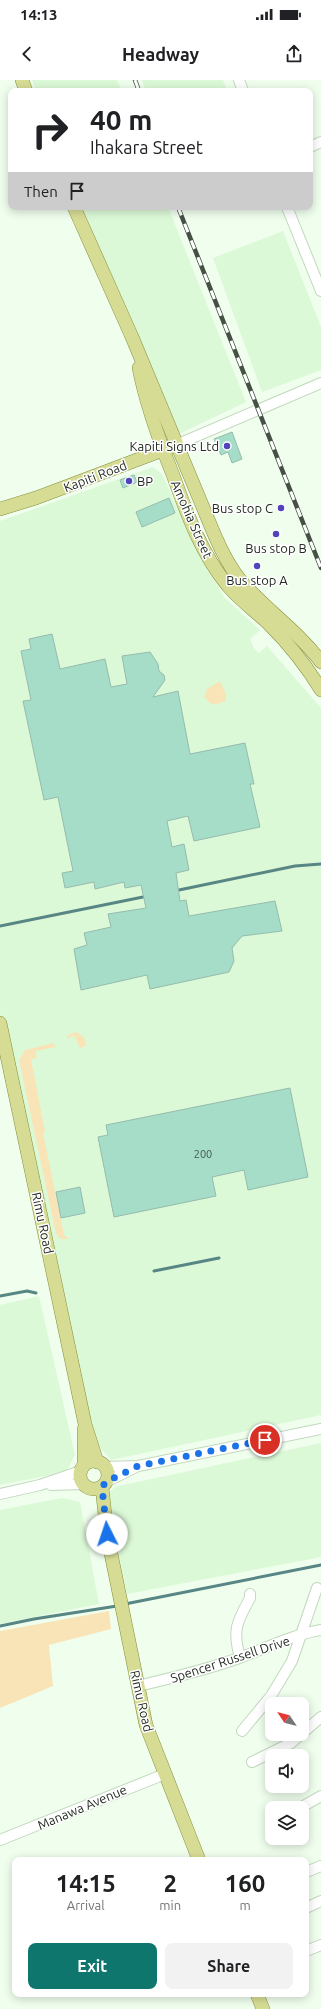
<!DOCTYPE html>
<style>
:root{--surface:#fff;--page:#f2f2f2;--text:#202124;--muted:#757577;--accent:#0f766e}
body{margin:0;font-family:Ubuntu,sans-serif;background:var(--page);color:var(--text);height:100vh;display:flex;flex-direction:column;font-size:15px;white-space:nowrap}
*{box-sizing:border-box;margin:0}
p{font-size:13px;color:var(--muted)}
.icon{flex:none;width:22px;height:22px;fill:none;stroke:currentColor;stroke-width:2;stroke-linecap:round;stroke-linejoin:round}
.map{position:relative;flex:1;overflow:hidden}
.sheet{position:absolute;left:12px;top:1777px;width:297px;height:140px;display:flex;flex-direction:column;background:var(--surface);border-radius:8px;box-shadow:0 2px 10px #0003}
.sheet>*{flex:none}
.guide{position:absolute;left:8px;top:8px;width:305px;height:122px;border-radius:8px;box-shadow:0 2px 10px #0003;background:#fff;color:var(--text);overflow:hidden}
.needle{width:26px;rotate:305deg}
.controls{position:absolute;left:265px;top:1617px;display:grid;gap:8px}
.controls a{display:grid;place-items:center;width:44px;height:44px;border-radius:8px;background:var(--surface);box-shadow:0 2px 10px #0003;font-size:20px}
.pin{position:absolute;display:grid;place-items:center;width:34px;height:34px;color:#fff;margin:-17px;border:2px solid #fff;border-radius:50%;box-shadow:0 1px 4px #0007}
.me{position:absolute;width:44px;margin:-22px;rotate:356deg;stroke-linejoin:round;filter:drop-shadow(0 0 3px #0008)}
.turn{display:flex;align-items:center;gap:14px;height:84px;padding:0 16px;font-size:18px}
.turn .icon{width:52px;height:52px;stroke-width:2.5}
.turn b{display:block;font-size:28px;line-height:34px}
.then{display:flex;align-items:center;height:38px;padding:0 16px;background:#0003;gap:8px;font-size:15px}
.eta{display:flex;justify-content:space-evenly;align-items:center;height:68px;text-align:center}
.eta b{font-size:24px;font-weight:700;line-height:28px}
.action{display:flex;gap:8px;margin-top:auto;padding:8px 16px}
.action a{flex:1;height:46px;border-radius:8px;background:var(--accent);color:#fff;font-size:16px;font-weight:700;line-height:46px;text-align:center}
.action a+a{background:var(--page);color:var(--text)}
.status{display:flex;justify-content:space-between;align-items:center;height:28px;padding:0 20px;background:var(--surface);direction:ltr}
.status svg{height:11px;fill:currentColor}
header{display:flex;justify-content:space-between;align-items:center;height:52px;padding:0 16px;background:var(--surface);font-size:18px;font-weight:700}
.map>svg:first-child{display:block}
.built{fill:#dcf9d7}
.green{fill:#f9e4b8}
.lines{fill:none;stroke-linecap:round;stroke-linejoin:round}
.stream{stroke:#578684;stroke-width:3}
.building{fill:#a5ddc8;stroke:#96bbad}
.minor-casing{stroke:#c1d9bd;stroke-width:12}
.major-casing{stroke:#868f3e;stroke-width:14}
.minor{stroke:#fff;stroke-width:10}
.major{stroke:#d7dc95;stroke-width:13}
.rail-casing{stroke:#465045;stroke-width:4.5}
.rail{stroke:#fff;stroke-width:3;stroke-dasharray:9;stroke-linecap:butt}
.route{stroke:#1a73e8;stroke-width:7;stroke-dasharray:0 12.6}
.poi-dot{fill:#5144bb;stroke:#fff;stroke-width:1.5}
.labels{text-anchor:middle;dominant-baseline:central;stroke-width:3;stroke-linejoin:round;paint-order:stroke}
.number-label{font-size:11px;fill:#43584b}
.poi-label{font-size:13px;fill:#222b21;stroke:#fff;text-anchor:end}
.street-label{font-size:13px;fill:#222b21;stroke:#fff}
</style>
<div class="status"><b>14:13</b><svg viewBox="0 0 49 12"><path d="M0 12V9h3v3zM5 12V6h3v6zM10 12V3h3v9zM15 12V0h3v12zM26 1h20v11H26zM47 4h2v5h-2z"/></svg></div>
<header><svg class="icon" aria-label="back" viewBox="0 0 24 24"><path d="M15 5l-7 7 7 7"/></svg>Headway<svg class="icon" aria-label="share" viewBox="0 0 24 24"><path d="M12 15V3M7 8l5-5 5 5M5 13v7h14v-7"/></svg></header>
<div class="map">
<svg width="321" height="1929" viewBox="0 0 321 1929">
<rect width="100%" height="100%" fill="#effeed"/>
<!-- built -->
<g class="built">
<path d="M32,0H117L122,11H36Z"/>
<path d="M142,0H223L227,11H146Z"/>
<path d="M81,127H168L246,322L181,353L173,349Z"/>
<path d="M283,151L321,247V290L262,312L213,178Z"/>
<path d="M153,387L162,394L196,469L224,517L260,550L250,559L254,568L259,573L267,566L321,628V1335L111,1380L97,1365L56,1205L0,933V441Z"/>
<path d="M39,1216L75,1375L66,1392L0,1405V1225Z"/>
<path d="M321,1363V1477L127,1514L107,1417L114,1407Z"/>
<path d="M62,1418L80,1422L99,1524L0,1544V1430Z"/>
</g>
<!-- green -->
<g class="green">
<path d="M220,601L226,614V621L213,625L204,617L207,609Z"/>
<path d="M76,952L84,957L86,966L80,968L74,955L67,959L68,955Z"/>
<path d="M53,963L56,967L35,971L37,978L31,979L45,1052L43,1053L64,1155L69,1159H60L56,1153L19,980L25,970Z"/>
<path d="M109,1531L111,1549L49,1565L53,1606L0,1628V1551Z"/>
</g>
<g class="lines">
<!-- stream -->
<g class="stream">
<path d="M179,810L295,786L321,784"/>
<path d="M0,846L143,817"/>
<path d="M154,1191L219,1178"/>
<path d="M0,1216L27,1211L36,1213"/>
<path d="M125,1524L321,1485"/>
<path d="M0,1546L34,1539L117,1526"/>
</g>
</g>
<!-- building -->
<g class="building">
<path d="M232,352L242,379L232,383L228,372L221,375L214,359Z"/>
<path d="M134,395L137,402L123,408L120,400Z"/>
<path d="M169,418L175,433L142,447L136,432Z"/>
<path d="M52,554L60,589L105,579L111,607L127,604L122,576L150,572L158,584L159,591L164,595L165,600L153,617L178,611L190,674L245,663L254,704H250L260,747L194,761L188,736L167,741L172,767L184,764L189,790L176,793L180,821L186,820L189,836L275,821L282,851L242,856L232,868L234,881L229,892L150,909L147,895L81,910L74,869L87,865L84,853L111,847L108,834L146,828L141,805L125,808L124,802L95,809L94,802L65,808L62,793L73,791L58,717L44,720L23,621L31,620L21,571L31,569L29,559Z"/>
<path d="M290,1008L308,1097L248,1110L244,1090L212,1097L216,1116L114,1137L98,1057L108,1055L106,1045Z"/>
<path d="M80,1107L85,1133L61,1138L56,1112Z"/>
</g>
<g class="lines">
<defs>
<g id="minor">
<path d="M239,0L243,11"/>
<path d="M310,67L321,62"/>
<path d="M287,127L321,211"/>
<path d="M176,365L321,303"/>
<path d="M105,1387L138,1386L321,1349"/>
<path d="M106,1402L136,1387"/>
<path d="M51,1405L83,1404"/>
<path d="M0,1414L40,1405L81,1391"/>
<path d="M240,1577C232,1550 237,1542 250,1518V1514"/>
<path d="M138,1606C172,1598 206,1590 239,1578C266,1568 292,1555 321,1550"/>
<path d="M242,1651L271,1616L292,1581L317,1508"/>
<path d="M252,1682L291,1663L321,1637"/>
<path d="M300,1728L321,1716"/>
<path d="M0,1760L165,1694"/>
<path d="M306,1792L321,1786"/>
<path d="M308,1827L321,1821"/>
<path d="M306,1871L321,1865"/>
</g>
<g id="major">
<path d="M22,0L26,11"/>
<path d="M74,127L132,257L215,456C222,472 230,488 241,501C266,530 298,551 321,582"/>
<path d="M139,288C146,325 159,360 173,395C187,434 201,473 228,506C240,520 255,531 268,543C289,564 306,585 321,610"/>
<path d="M0,429L36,418L171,367"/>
<path d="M0,943L85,1344L97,1382"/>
<circle cx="94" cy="1395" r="14"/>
<path d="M84,1385V1349"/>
<path d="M102,1407L107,1454L146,1645L199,1780"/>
<path d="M257,1914L263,1929"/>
</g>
</defs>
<!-- minor casing -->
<use href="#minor" class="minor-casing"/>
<!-- major casing -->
<use href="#major" class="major-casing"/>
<!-- minor -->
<use href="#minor" class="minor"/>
<!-- major -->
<use href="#major" class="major"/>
<defs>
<g id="rail">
<path d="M135,0L139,11"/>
<path d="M178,127L321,488"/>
</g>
</defs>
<!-- rail casing -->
<use href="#rail" class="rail-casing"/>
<!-- rail -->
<use href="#rail" class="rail"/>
</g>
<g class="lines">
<!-- route -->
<path class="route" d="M107,1454L102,1407L106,1402L138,1386L265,1360"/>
</g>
<!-- markers -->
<g class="poi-dot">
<circle cx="227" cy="366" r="4"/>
<circle cx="129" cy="401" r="4"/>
<circle cx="281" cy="428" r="4"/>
<circle cx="276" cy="454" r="4"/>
<circle cx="257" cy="486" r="4"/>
</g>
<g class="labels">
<!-- number labels -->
<g class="number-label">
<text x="203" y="1074">200</text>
</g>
<!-- poi labels -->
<g class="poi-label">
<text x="219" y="366">Kapiti Signs Ltd</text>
<text x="137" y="401" text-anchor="start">BP</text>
<text x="273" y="428">Bus stop C</text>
<text x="276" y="468" text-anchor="middle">Bus stop B</text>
<text x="257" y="500" text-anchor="middle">Bus stop A</text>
</g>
<!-- street labels -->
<g class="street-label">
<text transform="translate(95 396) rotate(-21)">Kapiti Road</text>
<text transform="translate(192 439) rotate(66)">Amohia Street</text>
<text transform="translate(43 1143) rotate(78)">Rimu Road</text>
<text transform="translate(230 1579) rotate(-18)">Spencer Russell Drive</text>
<text transform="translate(142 1621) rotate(77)">Rimu Road</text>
<text transform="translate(82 1727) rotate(-23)">Manawa Avenue</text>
</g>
</g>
</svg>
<div class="controls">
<a><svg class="needle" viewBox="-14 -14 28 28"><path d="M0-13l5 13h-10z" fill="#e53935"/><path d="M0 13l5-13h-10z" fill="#757577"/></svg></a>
<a><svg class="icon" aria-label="sound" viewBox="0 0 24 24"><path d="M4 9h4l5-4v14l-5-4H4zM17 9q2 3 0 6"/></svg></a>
<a><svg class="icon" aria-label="layers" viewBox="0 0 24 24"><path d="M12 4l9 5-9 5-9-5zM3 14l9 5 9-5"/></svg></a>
</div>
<div class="pin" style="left:265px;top:1360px;background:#d93025"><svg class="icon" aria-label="arrive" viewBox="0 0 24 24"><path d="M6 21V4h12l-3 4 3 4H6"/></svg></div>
<svg class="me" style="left:107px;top:1454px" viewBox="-20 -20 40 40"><circle r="19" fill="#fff"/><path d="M0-13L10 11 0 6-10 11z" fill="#1a73e8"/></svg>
<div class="guide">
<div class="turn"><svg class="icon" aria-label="right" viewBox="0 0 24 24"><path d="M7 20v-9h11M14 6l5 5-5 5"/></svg><div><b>40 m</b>Ihakara Street</div></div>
<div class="then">Then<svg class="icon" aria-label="arrive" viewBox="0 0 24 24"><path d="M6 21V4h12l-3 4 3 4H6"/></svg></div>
</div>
<section class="sheet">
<div class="eta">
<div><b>14:15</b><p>Arrival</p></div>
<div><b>2</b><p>min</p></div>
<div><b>160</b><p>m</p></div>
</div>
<div class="action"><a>Exit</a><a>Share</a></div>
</section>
</div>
